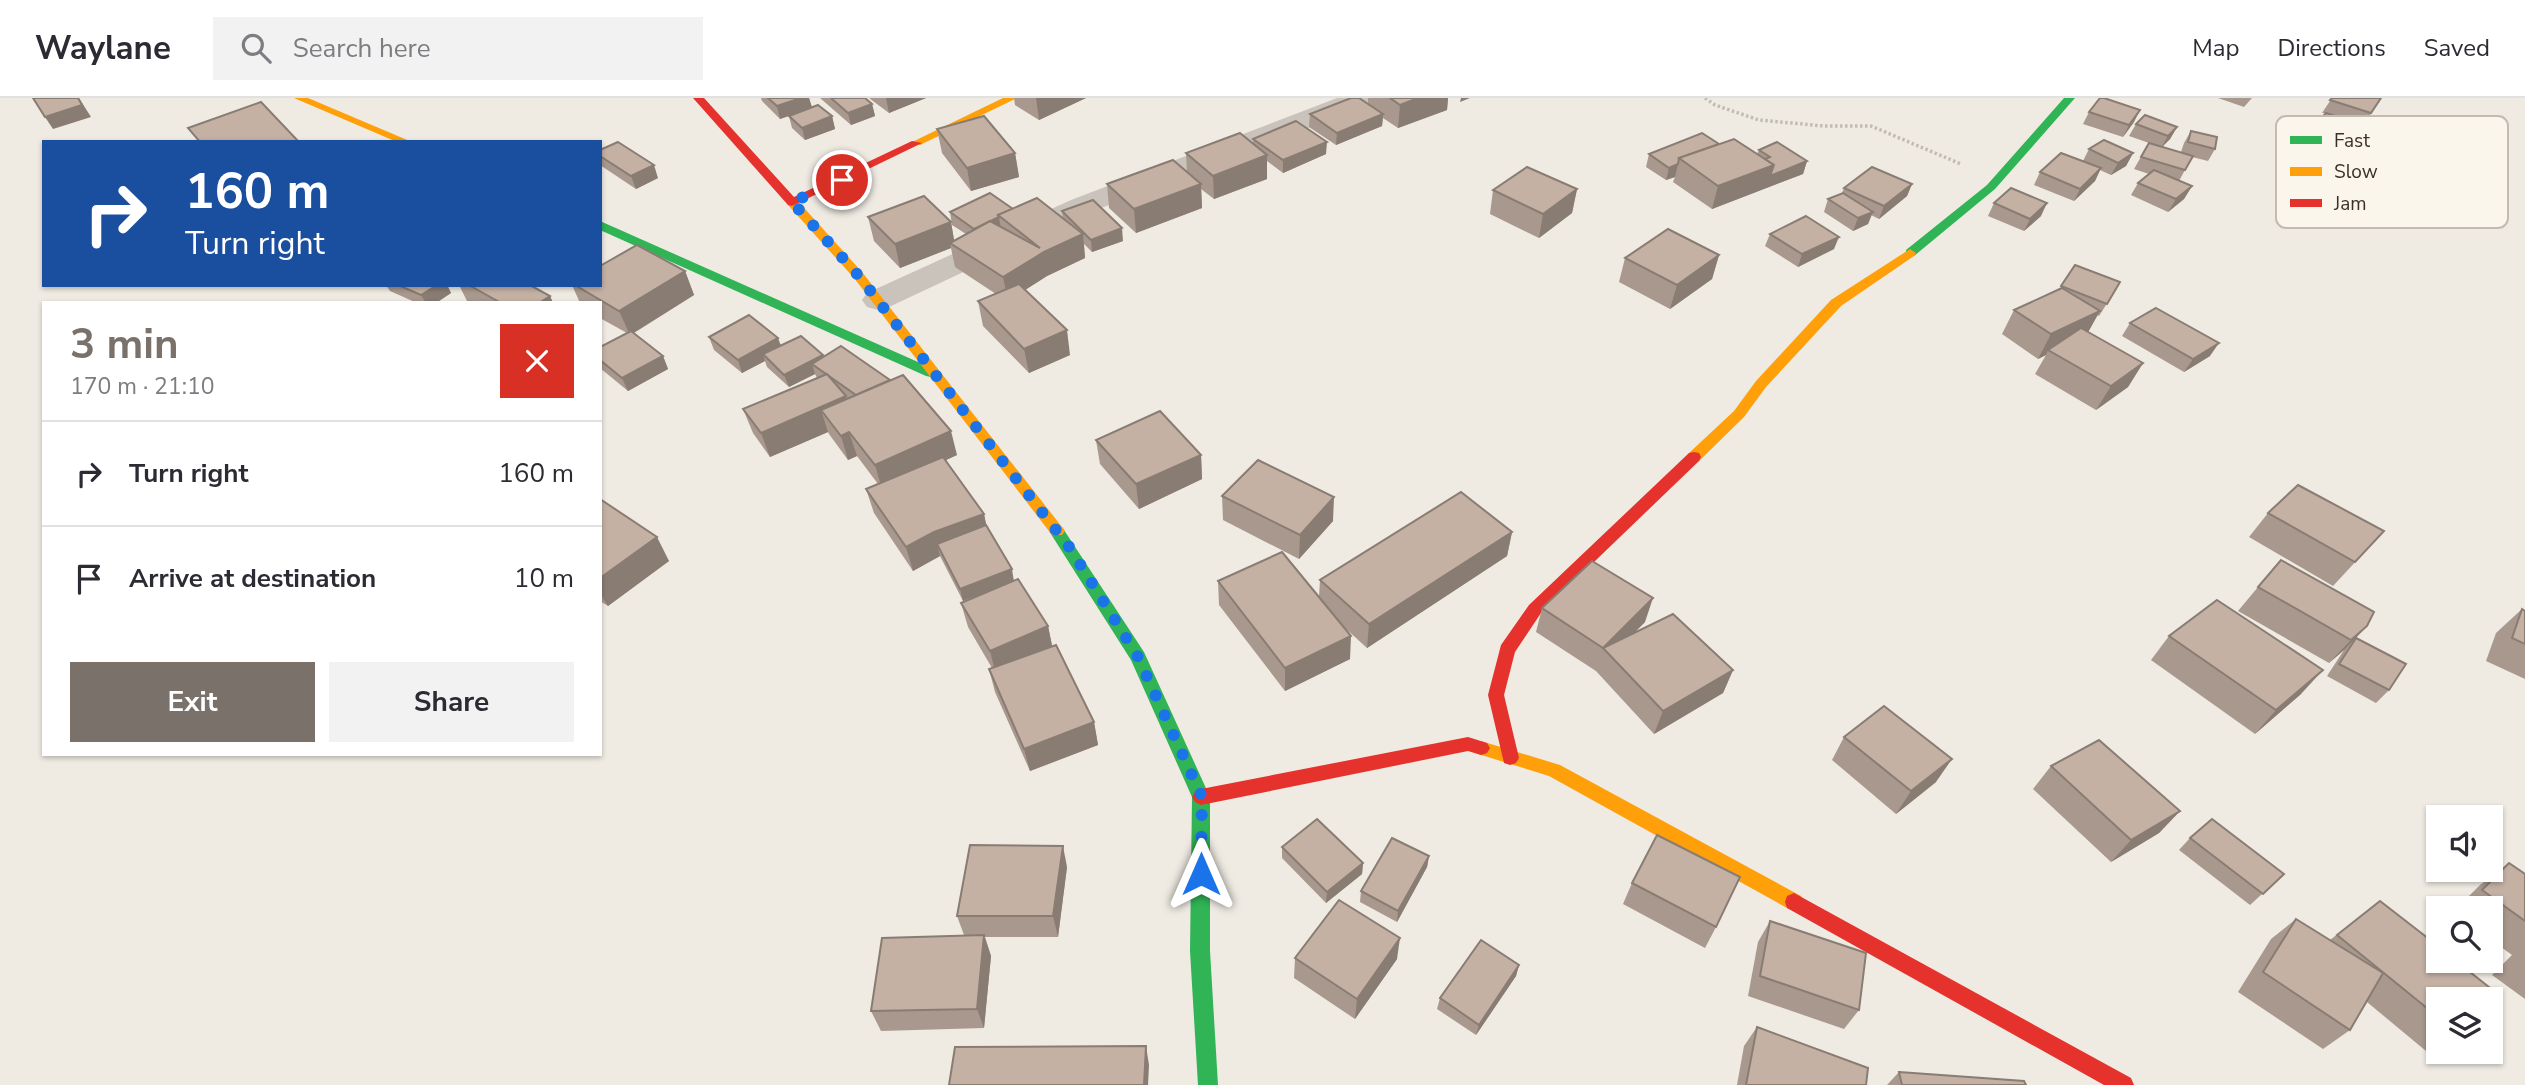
<!DOCTYPE html>
<meta charset="utf-8">
<style>
:root{--surface:#fff;--page:#f2f2f3;--text:#2b2b33;--muted:#7c7c81;--line:#e1e1e2;--accent:#79716a}
body{margin:0;font-family:"Nunito Sans",sans-serif;background:var(--page);color:var(--text);height:100vh;display:flex;flex-direction:column;font-size:26px;white-space:nowrap}
*{box-sizing:border-box;margin:0}
p{font-size:23px;color:var(--muted)}
.icon{flex:none;width:38px;height:38px;fill:none;stroke:currentColor;stroke-width:2;stroke-linecap:round;stroke-linejoin:round}
.map{position:relative;flex:1;overflow:hidden}
.panel{position:absolute;left:42px;top:203px;width:560px;height:455px;display:flex;flex-direction:column;background:var(--surface);border-radius:0px;box-shadow:0 2px 5px #0004}
.panel>*{flex:none}
.top-card{position:absolute;left:42px;top:42px;width:560px;height:147px;border-radius:0px;box-shadow:0 2px 5px #0004;background:#1a4fa0;color:#fff;overflow:hidden}
.controls{position:absolute;left:2426px;top:707px;display:grid;gap:14px}
.controls a{display:grid;place-items:center;width:77px;height:77px;border-radius:0px;background:var(--surface);box-shadow:0 2px 5px #0004;font-size:35px}
.pin{position:absolute;display:grid;place-items:center;width:60px;height:60px;color:#fff;margin:-30px;border:4px solid #fff;border-radius:50%;box-shadow:0 2px 7px #0007}
.me{position:absolute;width:77px;margin:-38px;rotate:0deg;stroke-linejoin:round;filter:drop-shadow(0 0 5px #0008)}
.turn{display:flex;align-items:center;gap:24px;height:147px;padding:0 28px;font-size:32px}
.turn .icon{width:91px;height:91px;stroke-width:2.5}
.turn b{display:block;font-size:49px;line-height:60px}
.round{display:grid;place-items:center;flex:none;width:74px;height:74px;border-radius:0px;background:var(--page)}
.headline{display:flex;align-items:center;justify-content:space-between;height:119px;padding:0 28px}
h1{font-size:42px;font-weight:700;line-height:52px;color:var(--accent)}
.action{display:flex;gap:14px;margin-top:auto;padding:14px 28px}
.action a{flex:1;height:80px;border-radius:0px;background:var(--accent);color:#fff;font-size:28px;font-weight:700;line-height:80px;text-align:center}
.action a+a{background:var(--page);color:var(--text)}
ul{padding:0;list-style:none}
li{display:flex;align-items:center;gap:21px;height:105px;padding:0 28px;border-top:2px solid var(--line)}
li div{flex:1}
li b{display:block;font-size:26px}
li em{font-style:normal}
header{display:flex;align-items:center;gap:42px;box-sizing:border-box;height:98px;padding:0 35px;background:var(--surface);border-bottom:2px solid var(--line)}
header strong{font-size:33px}
nav{display:flex;gap:38px;margin-inline-start:auto;font-size:24px}
.search{width:490px;height:63px;background:var(--page);display:flex;align-items:center;gap:18px;box-sizing:border-box;padding:0 24px;border-radius:0px;color:var(--muted);font-size:26px}
.map>svg:first-child{display:block}
.lines{fill:none;stroke-linecap:round;stroke-linejoin:round}
.path{stroke:#c1bbb4;stroke-width:3.5;stroke-dasharray:2.5 2.5;stroke-linecap:butt}
.street{fill:#c9c3bb;fill-rule:evenodd}
.fast{fill:#30b455;fill-rule:evenodd}
.slow{fill:#ff9f0a;fill-rule:evenodd}
.jam{fill:#e5322d;fill-rule:evenodd}
.wall{fill:#a9988d}
.shaded-wall{fill:#897c73}
.building{fill:#c4b1a4;stroke:#897c73;stroke-width:2}
.route{stroke:#1a73e8;stroke-width:12;stroke-dasharray:0 21.6}
.key{fill:#fbf6eb;stroke:#c1bbb1;stroke-width:2}
.key-label{font-size:19px;fill:#3a3029}
</style>
<header>
<strong>Waylane</strong>
<div class="search"><svg class="icon" aria-label="search" viewBox="0 0 24 24"><circle cx="10" cy="10" r="6"/><path d="M15 15l6 6"/></svg>Search here</div>
<nav><a>Map</a><a>Directions</a><a>Saved</a></nav>
</header>
<div class="map">
<svg width="2525" height="987" viewBox="0 0 2525 987">
<rect width="100%" height="100%" fill="#efebe3"/>
<g class="lines">
<!-- path -->
<path class="path" d="M1705,0L1715,7L1759,22L1824,28H1871L1961,66"/>
<!-- street -->
<path class="street" d="M1337,0H1374L1370,6L1091,114L889,209L878,212L867,209L862,202L867,195L1071,102Z"/>
<!-- fast -->
<g class="fast">
<path d="M2064,0H2075L1995,91L1914,158H1906V152L1987,87Z"/>
<path d="M600,123L936,272L938,275L931,279L926,278L600,132Z"/>
<path d="M1057,428L1062,429L1144,554L1210,699V853L1218,987H1198L1190,853L1192,699L1131,562L1049,433Z"/>
</g>
<!-- slow -->
<g class="slow">
<path d="M294,0H308L412,44H397Z"/>
<path d="M1003,0H1017L920,47L910,45Z"/>
<path d="M792,100L796,101L862,174L1062,429L1065,433L1062,437H1052L854,180L788,107L786,104Z"/>
<path d="M1910,151L1916,155L1914,158L1841,208L1766,289L1744,319L1699,363H1689L1687,359L1689,355L1734,313L1756,283L1831,202Z"/>
<path d="M1481,643L1560,667L1801,798L1803,804L1801,810L1794,813L1787,810L1549,678L1475,655L1472,650L1475,645Z"/>
</g>
<!-- jam -->
<g class="jam">
<path d="M693,0H704L794,99L912,43L922,45L792,108L788,107Z"/>
<path d="M1694,354L1699,355L1701,359L1699,363L1541,515L1515,554L1504,597L1519,660L1516,665L1510,667L1504,665L1488,597L1501,547L1529,507L1689,355Z"/>
<path d="M1468,639L1487,645L1490,650L1487,655L1481,657L1468,653L1201,707L1195,704L1192,699L1195,694L1201,691Z"/>
<path d="M1794,795L2131,980L2134,987H2104L1787,810L1785,804L1787,798Z"/>
</g>
</g>
<!-- wall -->
<g class="wall">
<path d="M761,0H809L812,9L832,18L835,31L805,42L792,30L789,18L801,13L780,21L762,3Z"/>
<path d="M820,0H865L872,6L875,18L851,27Z"/>
<path d="M869,0H926L889,15Z"/>
<path d="M1014,0H1086L1039,22L1015,7Z"/>
<path d="M1368,0H1448L1447,12L1398,30L1383,20L1382,28L1336,47L1309,29L1310,16L1368,6Z"/>
<path d="M2218,0H2252L2244,9Z"/>
<path d="M2332,0H2381L2363,28L2352,24L2338,46L2334,45L2324,60L2291,50L2307,24L2316,27L2325,15H2322Z"/>
<path d="M2089,14L2134,24L2123,39L2083,26Z"/>
<path d="M2136,26L2177,29L2170,41L2162,49L2181,54L2184,45L2191,33L2215,51L2208,63L2192,59L2179,83L2192,88L2184,101L2168,114L2131,97L2138,85L2149,76L2134,71L2149,45L2129,38Z"/>
<path d="M937,31L1015,55L1019,79L971,93L942,55Z"/>
<path d="M1253,41L1326,56L1283,75L1267,63V81L1214,101L1201,91L1202,110L1136,135L1109,110L1107,86L1187,74L1186,55L1253,46Z"/>
<path d="M1719,46L1757,56L1759,52L1807,63L1803,76L1712,111L1673,84L1675,79L1666,82L1646,69L1649,56Z"/>
<path d="M2089,51L2133,55L2126,68L2111,77L2100,72L2095,83L2074,103L2034,87L2040,74L2083,63Z"/>
<path d="M600,52L658,80L636,91L600,67Z"/>
<path d="M2349,57L2413,62L2394,88L2341,69Z"/>
<path d="M2450,69L2483,93L2474,106L2435,94L2441,81Z"/>
<path d="M2404,85L2430,111L2421,123L2394,117L2395,98Z"/>
<path d="M1912,86L1907,98L1879,121L1871,117L1868,126L1853,133L1824,114L1828,101L1842,95L1844,90Z"/>
<path d="M1577,91L1572,115L1539,140L1490,116L1493,92Z"/>
<path d="M1994,105L2041,118L2024,133L1988,118Z"/>
<path d="M1013,111L1063,121L1062,113L1123,143L1092,154L1084,146L1085,160L1047,178L1025,192L1070,257L1029,275L983,228L978,203L996,196L955,169L951,150L900,170L874,143L868,119L951,124L954,142L966,136L952,127L950,114Z"/>
<path d="M1770,136L1834,151L1798,169L1765,148Z"/>
<path d="M1719,157L1712,181L1670,211L1619,184L1625,160Z"/>
<path d="M2075,167L2113,196L2099,218L2097,217L2088,234L2143,265L2128,289L2096,312L2035,276L2046,257L2038,261L2002,236L2014,212L2060,191Z"/>
<path d="M685,173L694,197L634,235L663,258L668,271L628,293L600,270V249L627,235L600,220V205H580L572,187H600Z"/>
<path d="M386,187H447L451,195L436,205H417L390,193Z"/>
<path d="M459,187H530L550,198L553,205H470L467,203Z"/>
<path d="M2130,225L2210,258L2184,274L2122,238Z"/>
<path d="M709,239L781,248L823,259L957,357L946,362L984,416L986,427L1014,483L1048,528L1052,548L1094,624L1098,647L1030,673L995,594L989,571L992,570L968,529L961,505L984,495L963,503L940,458L913,473L874,415L866,391L878,386L857,358L848,362L829,336L828,334L770,359L753,335L743,311L817,280L815,276L789,289L767,269L765,263L742,275L714,252Z"/>
<path d="M1096,342L1201,357L1202,381L1139,411L1100,366Z"/>
<path d="M1222,398L1333,423L1299,461L1223,422Z"/>
<path d="M600,401L669,463L608,508L600,503Z"/>
<path d="M2268,415L2384,433L2333,488L2249,439Z"/>
<path d="M1512,434L1507,458L1367,550L1344,529L1350,561L1285,593L1219,507L1218,483L1319,499L1320,482Z"/>
<path d="M2258,489L2367,528L2356,540L2389,592L2376,605L2327,578L2344,552L2329,565L2238,513Z"/>
<path d="M1542,510L1645,524L1635,534L1733,572L1723,595L1654,636L1596,573L1536,534Z"/>
<path d="M2522,511L2525,513V581L2486,563L2496,535Z"/>
<path d="M2169,538L2301,596L2255,636L2151,562Z"/>
<path d="M1844,639L1936,684L1896,716L1832,662Z"/>
<path d="M2051,668L2180,713L2159,735L2111,764L2033,691Z"/>
<path d="M2190,740L2284,776L2250,807L2179,752Z"/>
<path d="M1282,749L1363,765L1362,776L1326,805L1282,760Z"/>
<path d="M1429,758L1427,769L1397,824L1360,804L1361,793Z"/>
<path d="M2509,765L2525,776V901L2492,877L2512,857L2490,841V810H2457L2480,787Z"/>
<path d="M1067,769L1058,839H985L991,858L984,930L881,933L871,913L964,837L957,818Z"/>
<path d="M1632,785L1716,829L1705,850L1623,806Z"/>
<path d="M2380,803L2438,901V946L2426,953L2367,904L2350,932L2323,951L2238,894L2271,841L2296,821L2330,842Z"/>
<path d="M1770,823L1859,912L1844,931L1748,898L1758,844Z"/>
<path d="M1295,860L1397,861L1355,921L1294,880Z"/>
<path d="M1519,867L1516,878L1476,937L1437,911L1440,900Z"/>
<path d="M1757,929L1866,987H1737L1744,948Z"/>
<path d="M1899,974L2026,987H1887Z"/>
</g>
<!-- shaded-wall -->
<g class="shaded-wall">
<path d="M79,0L91,19L53,31L45,19Z"/>
<path d="M801,0H809L812,10L780,21L777,8Z"/>
<path d="M886,0H926L889,15Z"/>
<path d="M1036,0H1086L1039,22Z"/>
<path d="M1418,0H1448L1447,12L1398,30L1400,7Z"/>
<path d="M1461,0H1470L1460,4Z"/>
<path d="M872,6L875,18L851,27L848,15Z"/>
<path d="M2140,12L2134,24L2123,39L2129,27Z"/>
<path d="M1383,16L1382,28L1336,47L1337,35Z"/>
<path d="M832,18L835,31L805,42L802,30Z"/>
<path d="M2177,29L2170,41L2161,50L2168,38Z"/>
<path d="M1327,44L1326,56L1283,75V62Z"/>
<path d="M1015,55L1019,79L971,93L967,70Z"/>
<path d="M2133,55L2126,68L2111,77L2118,65Z"/>
<path d="M1267,57V81L1214,101L1213,78Z"/>
<path d="M1807,63L1803,76L1712,111L1718,88L1774,67Z"/>
<path d="M1678,66L1675,79L1666,82L1669,70Z"/>
<path d="M654,67L658,80L636,91L631,78Z"/>
<path d="M2101,70L2095,83L2074,103L2080,91Z"/>
<path d="M1201,86L1202,110L1136,135L1134,111Z"/>
<path d="M1912,86L1907,98L1879,121L1884,108Z"/>
<path d="M2192,88L2184,101L2168,114L2176,101Z"/>
<path d="M1577,91L1572,115L1539,140L1543,116Z"/>
<path d="M2047,105L2041,118L2024,133L2030,121Z"/>
<path d="M1873,114L1868,126L1853,133L1858,120Z"/>
<path d="M999,119L1001,132L974,131Z"/>
<path d="M951,124L955,148L950,145L951,150L900,170L895,146Z"/>
<path d="M1122,130L1123,143L1092,154L1091,142Z"/>
<path d="M1083,136L1085,160L1047,178L1008,203L1003,179L1044,154Z"/>
<path d="M1839,139L1834,151L1798,169L1802,156Z"/>
<path d="M1719,157L1712,181L1670,211L1677,187Z"/>
<path d="M685,173L694,197L630,237L619,213Z"/>
<path d="M437,187H447L451,195L436,205H426L421,197Z"/>
<path d="M550,198L553,205H539Z"/>
<path d="M2100,213L2086,238L2048,252L2046,257L2038,261L2051,236Z"/>
<path d="M1067,232L1070,257L1029,275L1024,251Z"/>
<path d="M778,240L783,253L763,256L765,263L742,275L738,262Z"/>
<path d="M2219,245L2210,258L2184,274L2193,261Z"/>
<path d="M823,257L827,270L812,266L815,276L789,289L784,277Z"/>
<path d="M663,258L668,271L628,293L622,280Z"/>
<path d="M2143,265L2128,289L2096,312L2111,288Z"/>
<path d="M846,298L853,323L821,312L828,334L770,359L761,335Z"/>
<path d="M951,333L957,357L882,391L875,367Z"/>
<path d="M849,334L857,358L848,362L841,338Z"/>
<path d="M1201,357L1202,381L1139,411L1136,386Z"/>
<path d="M1334,399L1333,423L1299,461L1300,437Z"/>
<path d="M984,416L989,440L937,446L940,458L913,473L906,449L934,434Z"/>
<path d="M1512,434L1507,458L1367,550L1369,526Z"/>
<path d="M657,439L669,463L608,508L600,495V480Z"/>
<path d="M1012,471L1014,484L963,503L960,491Z"/>
<path d="M1653,500L1645,524L1611,558L1603,550Z"/>
<path d="M1048,528L1053,552L996,577L990,553Z"/>
<path d="M2367,528L2344,552L2329,565L2351,542Z"/>
<path d="M1351,538L1350,561L1285,593V570Z"/>
<path d="M1733,572L1723,595L1654,636L1663,613Z"/>
<path d="M2323,572L2301,596L2255,636L2276,612Z"/>
<path d="M1094,624L1098,647L1030,673L1024,651Z"/>
<path d="M1952,661L1936,684L1896,716L1911,693Z"/>
<path d="M2180,713L2159,735L2111,764L2131,742Z"/>
<path d="M1063,748L1067,769L1058,839L1053,818Z"/>
<path d="M1429,758L1427,769L1397,824L1398,813Z"/>
<path d="M1363,765L1362,776L1326,805L1327,794Z"/>
<path d="M984,837L991,858L984,930L977,911Z"/>
<path d="M1400,840L1397,861L1355,921L1357,901Z"/>
<path d="M1519,867L1516,878L1476,937L1479,927Z"/>
<path d="M1146,948L1149,967L1148,987H1144Z"/>
</g>
<!-- building -->
<g class="building">
<path d="M33,0H78L82,7L45,19Z"/>
<path d="M768,0H801L777,8Z"/>
<path d="M831,0H865L872,6L848,15Z"/>
<path d="M1351,0H1359L1383,16L1337,35L1310,16Z"/>
<path d="M1390,0H1418L1400,7Z"/>
<path d="M2100,0H2104L2140,12L2129,27L2089,14Z"/>
<path d="M2332,0H2381L2371,15L2330,2Z"/>
<path d="M261,4L299,44H200L188,30Z"/>
<path d="M818,7L832,18L802,30L789,18Z"/>
<path d="M2326,15L2353,24L2346,34L2318,24Z"/>
<path d="M2145,17L2177,29L2168,38L2136,26Z"/>
<path d="M984,18L1015,55L967,70L937,31Z"/>
<path d="M1296,23L1327,44L1283,62L1253,41Z"/>
<path d="M2191,33L2217,39L2215,51L2188,44Z"/>
<path d="M1240,35L1267,57L1213,78L1186,55Z"/>
<path d="M1702,35L1719,46L1679,60L1678,66L1669,70L1649,56Z"/>
<path d="M1734,41L1774,67L1718,88L1679,60Z"/>
<path d="M2104,42L2133,55L2118,65L2089,51Z"/>
<path d="M618,44L654,67L631,78L600,58V52Z"/>
<path d="M1777,44L1807,63L1770,78L1774,67L1765,61L1770,59L1759,52Z"/>
<path d="M2149,45L2193,58L2185,72L2141,59Z"/>
<path d="M2061,55L2101,70L2080,91L2040,74Z"/>
<path d="M1173,62L1201,86L1134,111L1107,86Z"/>
<path d="M1527,69L1577,91L1543,116L1493,92Z"/>
<path d="M1872,69L1912,86L1884,108L1844,90Z"/>
<path d="M2154,72L2192,88L2176,101L2138,85Z"/>
<path d="M2011,90L2047,105L2030,121L1994,105Z"/>
<path d="M990,95L1013,111L998,117L999,119L974,131L950,114Z"/>
<path d="M1843,95L1873,114L1858,120L1828,101Z"/>
<path d="M924,98L951,124L895,146L868,119Z"/>
<path d="M1037,100L1083,136L1044,154L1003,179L950,145L990,123L1040,150L998,117Z"/>
<path d="M1093,102L1122,130L1091,142L1062,113Z"/>
<path d="M1806,118L1839,139L1802,156L1770,136Z"/>
<path d="M1668,131L1719,157L1677,187L1625,160Z"/>
<path d="M637,147L685,173L619,213L575,187H600V168Z"/>
<path d="M2075,167L2120,184L2107,206L2061,188Z"/>
<path d="M1019,186L1067,232L1024,251L978,203Z"/>
<path d="M398,187H437L421,197Z"/>
<path d="M469,187H530L550,198L539,205H501Z"/>
<path d="M2062,190L2100,213L2051,236L2014,212Z"/>
<path d="M2156,210L2219,245L2193,261L2130,225Z"/>
<path d="M749,217L778,240L738,262L709,239Z"/>
<path d="M2081,230L2143,265L2111,288L2048,252Z"/>
<path d="M631,233L663,258L622,280L600,262V249Z"/>
<path d="M801,238L823,257L784,277L763,256Z"/>
<path d="M841,248L890,282L856,297L812,266Z"/>
<path d="M827,276L846,298L761,335L743,311Z"/>
<path d="M903,277L951,333L875,367L849,334L841,338L821,312Z"/>
<path d="M1160,313L1201,357L1136,386L1096,342Z"/>
<path d="M943,359L984,416L934,434L906,449L866,391Z"/>
<path d="M1258,362L1334,399L1300,437L1222,398Z"/>
<path d="M2298,387L2384,433L2355,464L2268,415Z"/>
<path d="M1461,394L1512,434L1369,526L1320,482Z"/>
<path d="M600,401L657,439L600,480Z"/>
<path d="M986,427L1012,471L960,491L937,446Z"/>
<path d="M1282,454L1351,538L1285,570L1218,483Z"/>
<path d="M2281,462L2374,514L2367,528L2351,542L2258,489Z"/>
<path d="M1592,463L1653,500L1603,550L1542,510Z"/>
<path d="M1018,481L1048,528L990,553L961,505Z"/>
<path d="M2217,502L2323,572L2276,612L2169,538Z"/>
<path d="M2522,511L2525,513V546L2512,540Z"/>
<path d="M1673,516L1733,572L1663,613L1603,550Z"/>
<path d="M2356,540L2406,566L2389,592L2339,566Z"/>
<path d="M1056,547L1094,624L1024,651L989,571Z"/>
<path d="M1884,608L1952,661L1911,693L1844,639Z"/>
<path d="M2099,642L2180,713L2131,742L2051,668Z"/>
<path d="M1317,721L1363,765L1327,794L1282,749Z"/>
<path d="M2212,721L2284,776L2263,796L2190,740Z"/>
<path d="M1657,737L1740,779L1716,829L1632,785Z"/>
<path d="M1392,740L1429,758L1398,813L1361,793Z"/>
<path d="M970,747L1063,748L1053,818H957Z"/>
<path d="M2509,765L2525,776V823L2482,792Z"/>
<path d="M1339,802L1400,840L1357,901L1295,860Z"/>
<path d="M2380,803L2438,848V863H2456L2499,897L2490,904V901H2438V919L2337,837Z"/>
<path d="M2296,821L2383,875L2350,932L2263,874Z"/>
<path d="M1770,823L1866,855L1859,912L1760,878Z"/>
<path d="M984,837L977,911L871,913L882,840Z"/>
<path d="M1481,842L1519,867L1479,927L1440,900Z"/>
<path d="M1757,929L1868,970L1866,987H1746Z"/>
<path d="M1146,948L1144,987H949L955,949Z"/>
<path d="M1899,974L2024,983L2026,987H1902Z"/>
</g>
<g class="lines">
<!-- route -->
<path class="route" d="M842,82L792,104L858,177L1070,450L1138,559L1202,699L1201,776"/>
</g>
<!-- legend -->
<rect x="2276" y="18" width="232" height="112" rx="10" class="key"/>
<rect x="2290" y="38" width="32" height="8" fill="#30b455"/>
<rect x="2290" y="69" width="32" height="9" fill="#ff9f0a"/>
<rect x="2290" y="101" width="32" height="8" fill="#e5322d"/>
<g class="key-label">
<text x="2334" y="49">Fast</text>
<text x="2334" y="80">Slow</text>
<text x="2334" y="112">Jam</text>
</g>
</svg>
<div class="controls">
<a><svg class="icon" aria-label="sound" viewBox="0 0 24 24"><path d="M4 9h4l5-4v14l-5-4H4zM17 9q2 3 0 6"/></svg></a>
<a><svg class="icon" aria-label="search" viewBox="0 0 24 24"><circle cx="10" cy="10" r="6"/><path d="M15 15l6 6"/></svg></a>
<a><svg class="icon" aria-label="layers" viewBox="0 0 24 24"><path d="M12 4l9 5-9 5-9-5zM3 14l9 5 9-5"/></svg></a>
</div>
<div class="pin" style="left:842px;top:82px;background:#d93025"><svg class="icon" aria-label="arrive" viewBox="0 0 24 24"><path d="M6 21V4h12l-3 4 3 4H6"/></svg></div>
<svg class="me" style="left:1201px;top:776px" viewBox="-20 -20 40 40"><path d="M0-17L14 15 0 8-14 15z" fill="#1a73e8" stroke="#fff" stroke-width="4"/></svg>
<div class="top-card">
<div class="turn"><svg class="icon" aria-label="right" viewBox="0 0 24 24"><path d="M7 20v-9h11M14 6l5 5-5 5"/></svg><div><b>160 m</b>Turn right</div></div>
</div>
<section class="panel">
<div class="headline"><div><h1>3 min</h1><p>170 m · 21:10</p></div><a class="round" style="background:#d93025;color:#fff"><svg class="icon" aria-label="close" viewBox="0 0 24 24"><path d="M6 6l12 12M18 6L6 18"/></svg></a></div>
<ul>
<li><svg class="icon" aria-label="right" viewBox="0 0 24 24"><path d="M7 20v-9h11M14 6l5 5-5 5"/></svg><div><b>Turn right</b></div><em>160 m</em></li>
<li><svg class="icon" aria-label="arrive" viewBox="0 0 24 24"><path d="M6 21V4h12l-3 4 3 4H6"/></svg><div><b>Arrive at destination</b></div><em>10 m</em></li>
</ul>
<div class="action"><a>Exit</a><a>Share</a></div>
</section>
</div>
